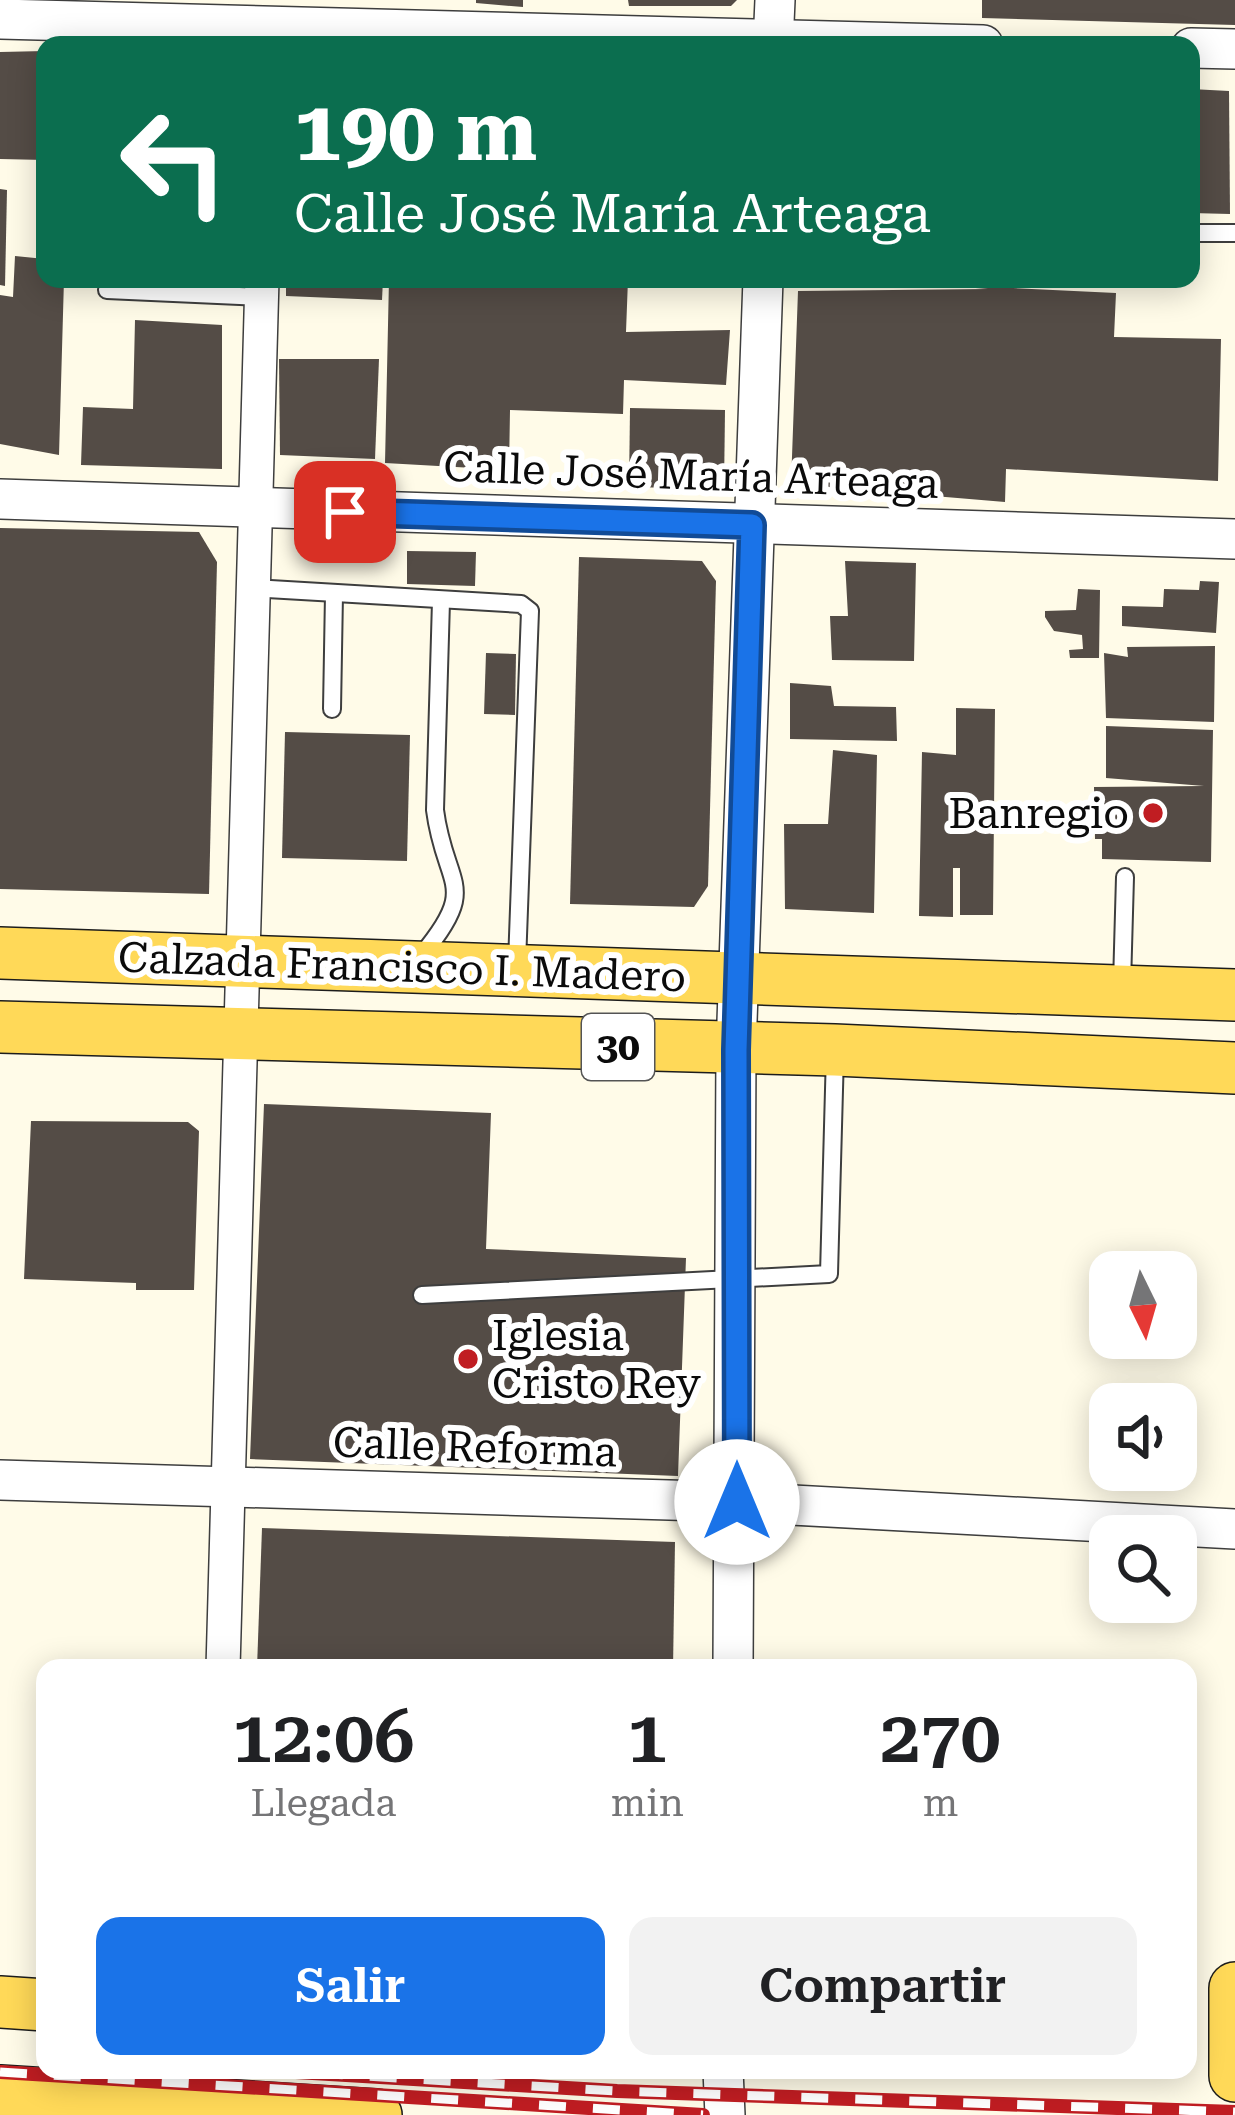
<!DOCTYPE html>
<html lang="es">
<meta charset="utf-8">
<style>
:root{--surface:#fff;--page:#f2f2f2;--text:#202124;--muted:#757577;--accent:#1a73e8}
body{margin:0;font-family:"Roboto Serif",serif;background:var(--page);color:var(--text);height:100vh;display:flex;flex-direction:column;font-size:45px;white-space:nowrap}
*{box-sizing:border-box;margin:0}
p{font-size:39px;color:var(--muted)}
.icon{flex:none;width:66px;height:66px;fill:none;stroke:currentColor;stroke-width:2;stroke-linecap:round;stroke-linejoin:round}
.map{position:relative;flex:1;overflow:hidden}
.side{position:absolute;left:36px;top:1659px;width:1161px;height:420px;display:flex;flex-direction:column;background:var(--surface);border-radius:24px;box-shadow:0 6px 30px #0003}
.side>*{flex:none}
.banner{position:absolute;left:36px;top:36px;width:1164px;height:252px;border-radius:24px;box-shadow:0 6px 30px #0003;background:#0b6e4f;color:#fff;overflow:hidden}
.needle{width:78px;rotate:175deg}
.tools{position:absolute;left:1089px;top:1251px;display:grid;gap:24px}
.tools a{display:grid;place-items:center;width:108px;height:108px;border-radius:24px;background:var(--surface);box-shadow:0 6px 30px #0003;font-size:60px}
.pin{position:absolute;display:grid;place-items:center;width:102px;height:102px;color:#fff;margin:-51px;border-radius:24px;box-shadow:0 6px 18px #0006}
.me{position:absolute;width:132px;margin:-66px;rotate:0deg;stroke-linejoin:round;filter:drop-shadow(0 0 9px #0008)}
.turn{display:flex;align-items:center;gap:42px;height:252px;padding:0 60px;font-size:54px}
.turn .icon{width:156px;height:156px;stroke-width:2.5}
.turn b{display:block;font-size:84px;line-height:102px}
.eta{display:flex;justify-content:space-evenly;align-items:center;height:204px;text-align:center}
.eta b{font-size:72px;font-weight:600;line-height:84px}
.primary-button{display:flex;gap:24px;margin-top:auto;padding:24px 60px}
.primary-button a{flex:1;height:138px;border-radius:24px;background:var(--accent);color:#fff;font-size:48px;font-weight:600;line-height:138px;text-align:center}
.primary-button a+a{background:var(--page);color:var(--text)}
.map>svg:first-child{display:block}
.building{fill:#544c46}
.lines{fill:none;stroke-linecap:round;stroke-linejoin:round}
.service-casing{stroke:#3e3e3e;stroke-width:20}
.minor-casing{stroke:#3e3e3e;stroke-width:36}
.tertiary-casing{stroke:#3e3e3e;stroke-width:42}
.primary-casing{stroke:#1c1c1c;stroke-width:54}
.service{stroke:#fff;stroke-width:16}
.minor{stroke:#fff;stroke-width:33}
.tertiary{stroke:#fff;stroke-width:39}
.primary{stroke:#ffd958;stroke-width:51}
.rail-casing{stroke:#c01d22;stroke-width:14}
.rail{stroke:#fff;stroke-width:9;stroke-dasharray:27;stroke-linecap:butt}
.route-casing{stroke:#114b97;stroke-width:30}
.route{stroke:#1a73e8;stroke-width:21}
.poi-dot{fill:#c01d22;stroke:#fff;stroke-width:4.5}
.labels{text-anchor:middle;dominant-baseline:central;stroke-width:12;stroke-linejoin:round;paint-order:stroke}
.shield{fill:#fff;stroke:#545454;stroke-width:3}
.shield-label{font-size:39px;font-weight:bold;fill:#0b0b0b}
.street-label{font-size:42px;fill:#0b0b0b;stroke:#fff}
.poi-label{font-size:42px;fill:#0b0b0b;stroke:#fff;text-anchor:end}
</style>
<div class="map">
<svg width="1235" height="2115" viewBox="0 0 1235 2115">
<rect width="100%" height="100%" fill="#fffbe8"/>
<!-- building -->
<g class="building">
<path d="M476,0H523V7L476,3Z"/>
<path d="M628,0H737L731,6H629Z"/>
<path d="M982,0H1235V25L982,18Z"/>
<path d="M45,51V160L0,159V52Z"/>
<path d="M1191,89L1229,91L1230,214L1191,213Z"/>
<path d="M0,189L7,190L5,286L0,285Z"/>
<path d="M15,256L45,259V279H64L59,455L0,444V295L13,297Z"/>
<path d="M286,279H383L382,300L286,296Z"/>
<path d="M389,279H628L626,332L730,330L726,385L624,380L623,414L510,410L509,470L385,463Z"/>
<path d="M864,279H1013V288L1116,293L1114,337L1221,339L1218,481L1006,469L1005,502L791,484L798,291L988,289Z"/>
<path d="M135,320L222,325V469L81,465L83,407L133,409Z"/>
<path d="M279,359H379L375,459L280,455Z"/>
<path d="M630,408L725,410L724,489L629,487Z"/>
<path d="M0,528L199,532L217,562L209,894L0,889Z"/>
<path d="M407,551L476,552L475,586L407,584Z"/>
<path d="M579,557L702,561L716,581L708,886L694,907L570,904Z"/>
<path d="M845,561L916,563L914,661L832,660L830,616H848Z"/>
<path d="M1200,581L1219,582L1216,633L1122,626V606L1163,607L1164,589L1199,590Z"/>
<path d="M1078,589L1100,590L1099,658H1070L1069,650L1083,649L1082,635L1054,631L1045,617V611L1076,610Z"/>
<path d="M1215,646L1214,722L1106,718L1104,653L1128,657L1127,647Z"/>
<path d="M486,653L516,654L515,715L484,714Z"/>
<path d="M790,683L831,686L834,706L896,707L897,741L790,739Z"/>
<path d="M956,708L995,709L993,915H960V868H953V917L919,916L922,752L956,755Z"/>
<path d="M1106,726L1213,730L1211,862L1102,859V839H1095L1094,787L1204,786L1106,778Z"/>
<path d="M285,732L410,735L407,861L282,858Z"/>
<path d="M833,750L877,755L874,913L785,909L784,824H828Z"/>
<path d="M264,1104L491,1113L486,1249L686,1258L678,1476L250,1459Z"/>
<path d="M31,1121L188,1122L199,1131L194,1290H136V1283L24,1279Z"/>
<path d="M262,1528L675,1542L673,1668H257Z"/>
</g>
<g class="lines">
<defs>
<g id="service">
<path d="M1191,233H1235"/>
<path d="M107,290L261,297"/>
<path d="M252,588L521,604L530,611L517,963"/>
<path d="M332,709L334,594"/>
<path d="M421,956C481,884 445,888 435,810L441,601"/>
<path d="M1122,984L1125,877"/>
<path d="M422,1295L829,1274L835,1053"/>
</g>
<path id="minor" d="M223,1668L262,279"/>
<g id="tertiary">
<path d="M0,19L983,45"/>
<path d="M773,45L775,0"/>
<path d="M1191,48L1235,49"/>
<path d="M0,499L1235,539"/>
<path d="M0,1480L737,1502L1235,1529"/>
<path d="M733,1668L736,1050L763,279"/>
<path d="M723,2070L725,2115"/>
</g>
<g id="primary">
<path d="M0,953L1235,995"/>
<path d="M0,1027L835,1050L1235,1068"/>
<path d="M1235,1988V2076"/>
<path d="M0,2002L45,2005"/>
<path d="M0,2091L376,2115"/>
</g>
</defs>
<!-- service casing -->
<use href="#service" class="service-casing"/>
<!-- minor casing -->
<use href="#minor" class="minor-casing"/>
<!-- tertiary casing -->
<use href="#tertiary" class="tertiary-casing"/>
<!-- primary casing -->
<use href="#primary" class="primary-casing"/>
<!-- service -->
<use href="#service" class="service"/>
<!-- minor -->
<use href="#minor" class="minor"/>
<!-- tertiary -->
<use href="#tertiary" class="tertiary"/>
<!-- primary -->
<use href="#primary" class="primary"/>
<defs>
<g id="rail">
<path d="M262,2070L617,2091L1235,2112"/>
<path d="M0,2072L703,2115"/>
</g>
</defs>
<!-- rail casing -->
<use href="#rail" class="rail-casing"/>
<!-- rail -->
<use href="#rail" class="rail"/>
</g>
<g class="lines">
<defs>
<path id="route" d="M345,512L752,525L736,1050L737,1502"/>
</defs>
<!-- route casing -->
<use href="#route" class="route-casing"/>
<!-- route -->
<use href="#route" class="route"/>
</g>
<!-- markers -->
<g class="poi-dot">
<circle cx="1153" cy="813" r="12"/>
<circle cx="468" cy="1359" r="12"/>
</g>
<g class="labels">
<!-- shield labels -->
<rect class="shield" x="582" y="1014" width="72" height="66" rx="9"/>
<g class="shield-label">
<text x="618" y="1047">30</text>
</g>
<!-- street labels -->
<g class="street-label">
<text transform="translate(691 475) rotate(2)">Calle José María Arteaga</text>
<text transform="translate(402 967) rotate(2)">Calzada Francisco I. Madero</text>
<text transform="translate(475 1447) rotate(2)">Calle Reforma</text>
</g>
<!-- poi labels -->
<g class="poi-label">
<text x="1129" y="813">Banregio</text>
<text x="492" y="1335" text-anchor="start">Iglesia<tspan x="492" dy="48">Cristo Rey</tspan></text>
</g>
</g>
</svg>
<div class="tools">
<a><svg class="needle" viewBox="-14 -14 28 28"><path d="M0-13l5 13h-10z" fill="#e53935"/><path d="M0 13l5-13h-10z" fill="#757577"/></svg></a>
<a><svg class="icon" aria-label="sound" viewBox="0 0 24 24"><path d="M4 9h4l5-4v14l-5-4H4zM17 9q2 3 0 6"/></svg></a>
<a><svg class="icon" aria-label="search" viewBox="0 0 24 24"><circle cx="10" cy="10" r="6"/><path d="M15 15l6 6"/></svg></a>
</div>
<div class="pin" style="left:345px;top:512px;background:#d93025"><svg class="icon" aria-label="arrive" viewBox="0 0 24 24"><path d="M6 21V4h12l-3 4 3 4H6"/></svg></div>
<svg class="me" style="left:737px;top:1502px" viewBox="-20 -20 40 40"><circle r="19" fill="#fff"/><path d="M0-13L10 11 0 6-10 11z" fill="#1a73e8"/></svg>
<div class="banner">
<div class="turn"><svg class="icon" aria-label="left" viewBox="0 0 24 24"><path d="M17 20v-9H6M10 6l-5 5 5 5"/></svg><div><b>190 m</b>Calle José María Arteaga</div></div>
</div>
<section class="side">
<div class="eta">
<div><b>12:06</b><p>Llegada</p></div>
<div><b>1</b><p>min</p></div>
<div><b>270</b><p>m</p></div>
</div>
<div class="primary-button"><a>Salir</a><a>Compartir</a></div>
</section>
</div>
